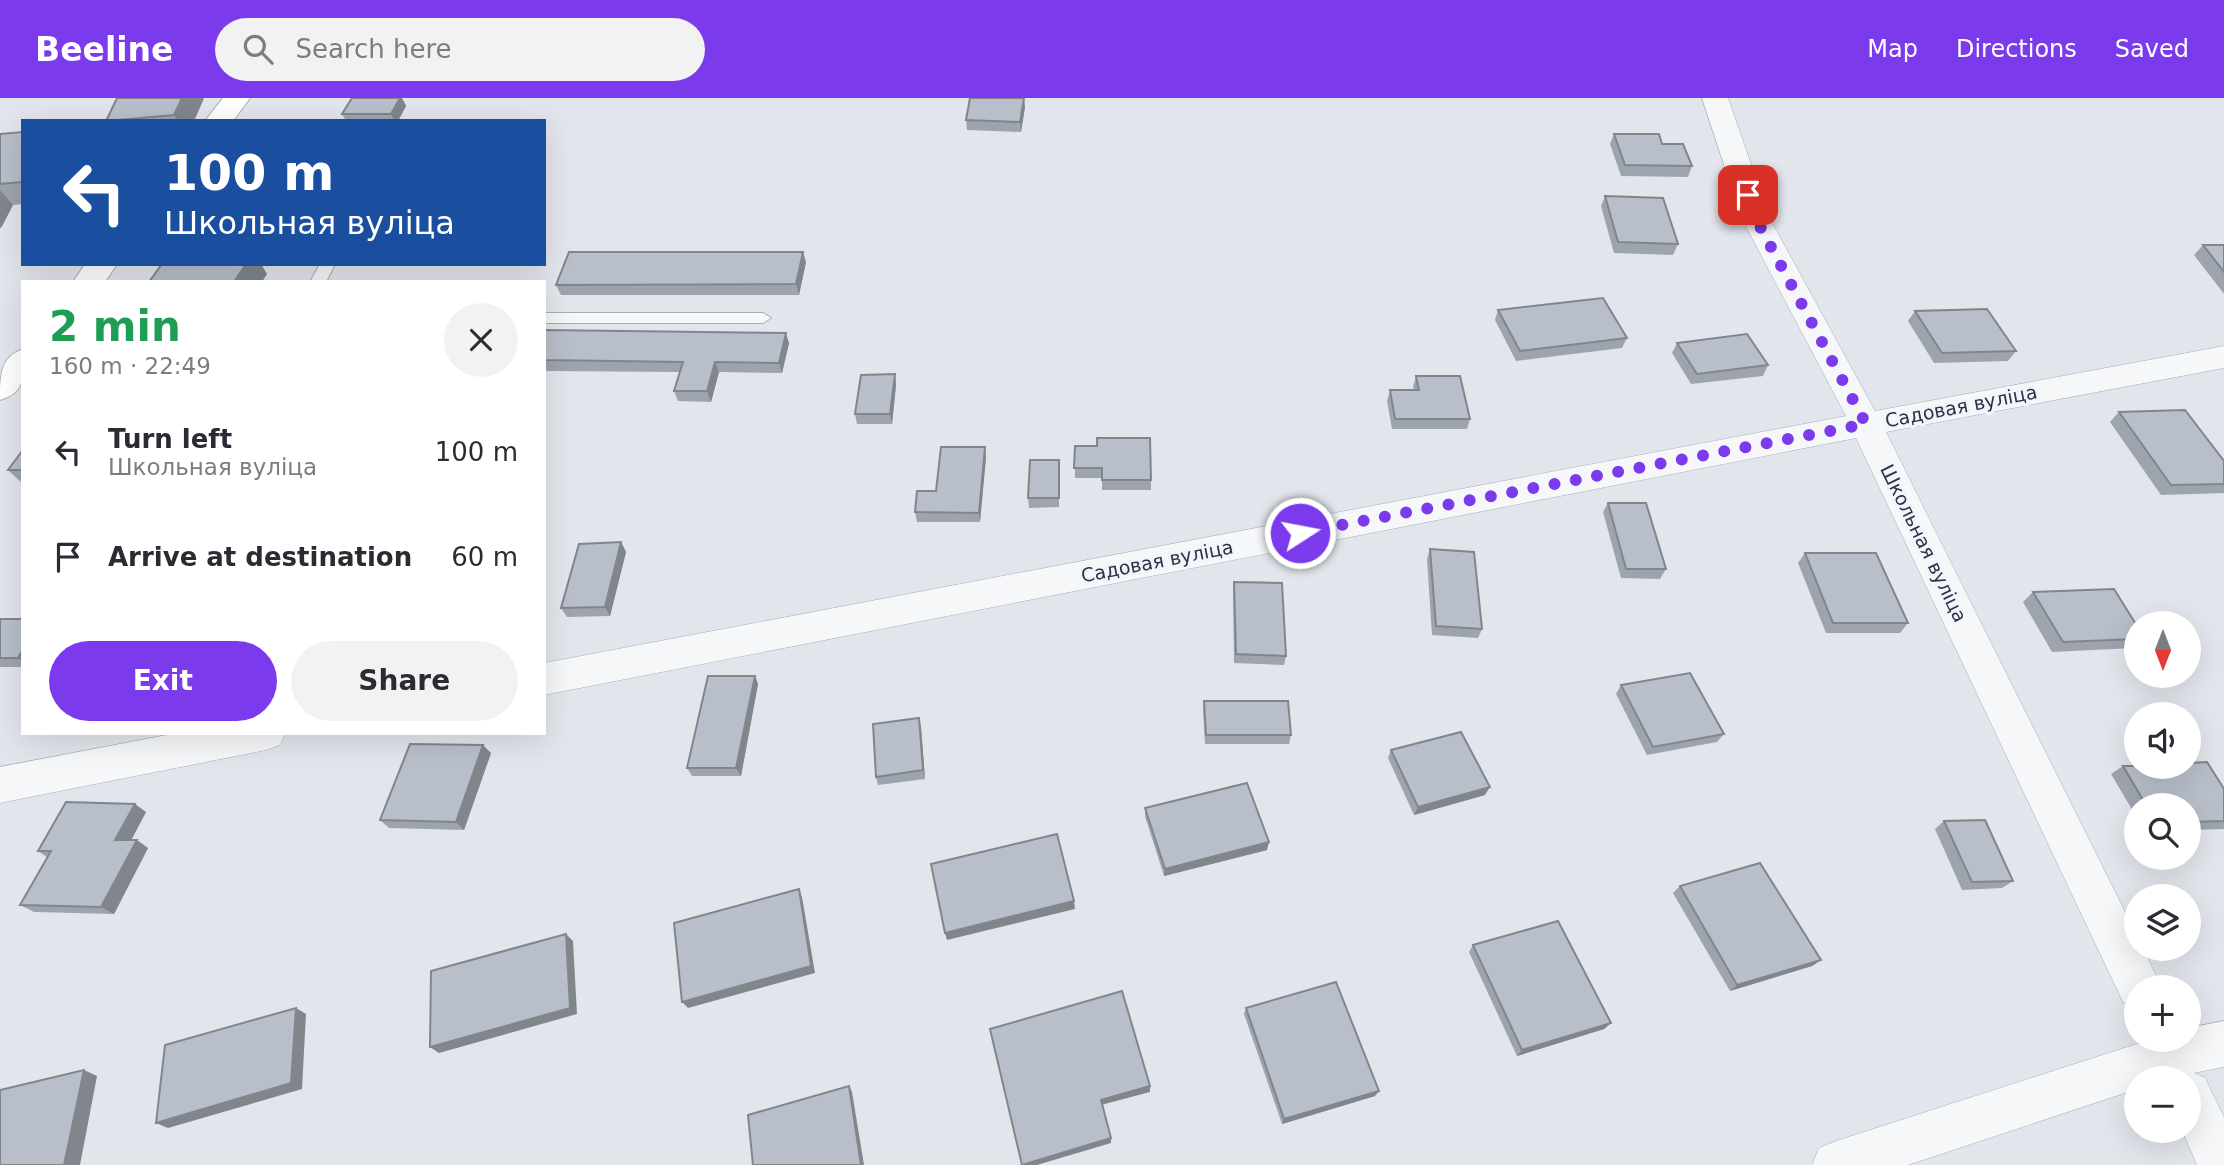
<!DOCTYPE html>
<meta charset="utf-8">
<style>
:root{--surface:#fff;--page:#f2f2f3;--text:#2b2b33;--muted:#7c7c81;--accent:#7c3aed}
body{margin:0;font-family:"DejaVu Sans",sans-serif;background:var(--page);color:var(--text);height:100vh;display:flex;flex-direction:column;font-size:26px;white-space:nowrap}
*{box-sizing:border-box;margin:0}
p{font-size:23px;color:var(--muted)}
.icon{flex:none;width:38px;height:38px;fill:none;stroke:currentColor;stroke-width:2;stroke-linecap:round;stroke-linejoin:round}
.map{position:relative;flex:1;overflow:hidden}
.side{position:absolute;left:21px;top:182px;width:525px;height:455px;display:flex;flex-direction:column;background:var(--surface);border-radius:0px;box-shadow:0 7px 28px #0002}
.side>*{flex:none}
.hud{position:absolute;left:21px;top:21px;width:525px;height:147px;border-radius:0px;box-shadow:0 7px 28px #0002;background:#1a4fa0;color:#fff;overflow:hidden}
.needle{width:46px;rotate:180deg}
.tools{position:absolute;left:2124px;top:513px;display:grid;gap:14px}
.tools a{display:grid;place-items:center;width:77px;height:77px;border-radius:50%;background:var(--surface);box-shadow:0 7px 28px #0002;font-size:35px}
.pin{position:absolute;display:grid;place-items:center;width:60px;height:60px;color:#fff;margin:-30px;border-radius:14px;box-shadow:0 4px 10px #0006}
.me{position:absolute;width:77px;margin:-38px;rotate:79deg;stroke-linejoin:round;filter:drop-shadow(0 0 5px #0008)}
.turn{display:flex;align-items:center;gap:24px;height:147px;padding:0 28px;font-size:32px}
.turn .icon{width:91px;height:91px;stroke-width:2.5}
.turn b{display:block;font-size:49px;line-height:60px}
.round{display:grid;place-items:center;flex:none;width:74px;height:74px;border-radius:37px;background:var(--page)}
.summary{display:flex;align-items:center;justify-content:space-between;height:119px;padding:0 28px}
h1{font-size:42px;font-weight:700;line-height:52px;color:#1e9e55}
.cta{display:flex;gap:14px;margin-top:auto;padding:14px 28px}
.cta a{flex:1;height:80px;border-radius:42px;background:var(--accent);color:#fff;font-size:28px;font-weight:700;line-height:80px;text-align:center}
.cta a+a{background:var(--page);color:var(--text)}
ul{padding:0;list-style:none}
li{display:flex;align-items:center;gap:21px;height:105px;padding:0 28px}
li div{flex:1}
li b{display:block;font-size:26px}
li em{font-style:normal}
header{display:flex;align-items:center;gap:42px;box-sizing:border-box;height:98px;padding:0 35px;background:var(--accent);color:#fff}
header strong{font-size:33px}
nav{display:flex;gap:38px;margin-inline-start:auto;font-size:24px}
.search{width:490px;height:63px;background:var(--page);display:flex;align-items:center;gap:18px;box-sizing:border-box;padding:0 24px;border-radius:38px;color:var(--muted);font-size:26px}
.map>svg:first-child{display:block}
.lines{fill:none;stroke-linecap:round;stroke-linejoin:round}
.lane-casing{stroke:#a6adb7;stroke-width:2}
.street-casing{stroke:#a6adb7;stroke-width:1}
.secondary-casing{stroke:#a6adb7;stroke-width:2}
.lane{fill:#f5f7f9;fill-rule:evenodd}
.street{fill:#f5f7f9;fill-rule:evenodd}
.secondary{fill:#fff;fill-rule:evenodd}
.wall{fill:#9ea4ae}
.shaded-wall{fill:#81868d}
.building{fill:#b8bfca;stroke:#81868d;stroke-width:2}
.route{stroke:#7c3aed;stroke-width:12;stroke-dasharray:0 21.6}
.labels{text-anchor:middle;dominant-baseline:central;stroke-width:6;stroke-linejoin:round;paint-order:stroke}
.street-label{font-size:19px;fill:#283446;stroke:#f2f5f9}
</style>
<header>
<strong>Beeline</strong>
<div class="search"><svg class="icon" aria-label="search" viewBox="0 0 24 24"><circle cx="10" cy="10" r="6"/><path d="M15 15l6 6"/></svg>Search here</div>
<nav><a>Map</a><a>Directions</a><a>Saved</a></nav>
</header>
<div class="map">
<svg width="2224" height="1067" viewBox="0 0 2224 1067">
<rect width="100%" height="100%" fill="#e2e6ec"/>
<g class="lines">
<defs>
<g id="lane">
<path d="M320,166H335L326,184H310Z"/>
<path d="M544,215H763L771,220L763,225H544Z"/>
</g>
<g id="street">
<path d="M1702,0H1728L1770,121L1875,313L2224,248V270L1886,334L2137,838V850H2143L2161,889H2137V910L2123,904L1856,340L544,597V565L1846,318L1742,121Z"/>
<path d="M177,635H285L280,647L266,652L0,705V669Z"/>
<path d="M2224,923V969L2194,975L2205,980L2224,1019V1067H2197L2182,1032H2189V980H2137V991L1908,1067H1812L1819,1050L1836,1043L2149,942H2189V930Z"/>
</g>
<g id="secondary">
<path d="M223,0H250L233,23H205Z"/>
<path d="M85,166H117L105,184H73Z"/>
<path d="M23,251C23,275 28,294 0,302C0,278 0,259 23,251Z"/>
</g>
</defs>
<!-- lane casing -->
<use href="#lane" class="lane-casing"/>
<!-- street casing -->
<use href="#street" class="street-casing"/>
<!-- secondary casing -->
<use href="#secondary" class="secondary-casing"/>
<!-- lane -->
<use href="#lane" class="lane"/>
<!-- street -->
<use href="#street" class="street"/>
<!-- secondary -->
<use href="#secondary" class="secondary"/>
</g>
<!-- wall -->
<g class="wall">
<path d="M117,0H204L194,23H106Z"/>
<path d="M352,0H402L406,8L398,23H346L342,16Z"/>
<path d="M1025,9L1021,34L967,32L966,22Z"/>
<path d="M23,34V106L13,107L1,130H0V36Z"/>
<path d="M1614,36L1662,46L1692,68L1688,79L1621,78L1610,46Z"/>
<path d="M1605,98L1678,146L1673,157L1614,155L1601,108Z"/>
<path d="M2203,147H2224V196L2194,157Z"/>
<path d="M806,164L799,197H561L556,187Z"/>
<path d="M1498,212L1627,240L1622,250L1516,263L1495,222Z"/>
<path d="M1915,213L2016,253L2008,263L1934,265L1908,223Z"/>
<path d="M544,232L789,245L782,275L719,274L711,304L678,303L674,293L680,274L544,273Z"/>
<path d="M1677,245L1768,267L1763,278L1691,286L1672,255Z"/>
<path d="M895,276L896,287L892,326H857L855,316Z"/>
<path d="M1416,278L1470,321L1467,331H1392L1387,303L1390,292H1414L1413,289Z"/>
<path d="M2119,314L2224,363V395L2161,397L2110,324Z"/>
<path d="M1075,348L1151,382V392H1102V380H1075Z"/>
<path d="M23,352V386L8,372Z"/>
<path d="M986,359L980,424H917L915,414L936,393Z"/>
<path d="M1059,362V409L1029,410L1028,400Z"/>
<path d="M1608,405L1666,471L1660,481L1621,480L1603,414Z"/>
<path d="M621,444L626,454L610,518L567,519L561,510Z"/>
<path d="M1430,451L1482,531L1478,540L1432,537L1427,461Z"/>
<path d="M1805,455L1908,525L1900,535H1826L1798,465Z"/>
<path d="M1234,484L1286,558L1284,567L1234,565L1233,493Z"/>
<path d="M2033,494L2137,528V548L2134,550L2052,554L2023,504Z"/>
<rect x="0" y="521" width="23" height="48"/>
<path d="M755,578L758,586L741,678H692L687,670Z"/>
<path d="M1621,587L1724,636L1717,644L1647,657L1616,596Z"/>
<path d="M1204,603L1291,637L1289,646H1205L1203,611Z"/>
<path d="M921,629L925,681L878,687L876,679Z"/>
<path d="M1391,652L1485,697L1414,717L1388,660Z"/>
<path d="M491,655L464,732L389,730L380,722Z"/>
<path d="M2123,668L2224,691V731L2189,732V707H2137V720L2111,676Z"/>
<path d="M1145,710L1267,752L1164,778L1145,718Z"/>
<path d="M146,714L131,742L148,750L114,816L34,814L20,807L47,759L38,753Z"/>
<path d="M1944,723L2013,783L2002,790L1962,792L1935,731Z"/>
<path d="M1680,788L1821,862L1812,868L1730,893L1673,795Z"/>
<path d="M1473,847L1611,925L1604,931L1517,958L1469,854Z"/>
<path d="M1246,910L1375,998L1282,1026L1244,916Z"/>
</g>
<!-- shaded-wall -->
<g class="shaded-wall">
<path d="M182,0H204L194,23H178L174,17Z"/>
<path d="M400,0H402L406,8L398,23H395L391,16Z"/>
<path d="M1024,0L1025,9L1021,34L1020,24Z"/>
<path d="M0,92L13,107L1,130L0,128Z"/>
<path d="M803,154L806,164L799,197L796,186Z"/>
<path d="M246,166H261L267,176L262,184H234Z"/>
<path d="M786,235L789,245L782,275L779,265Z"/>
<path d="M715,264L719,274L711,304L707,293Z"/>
<path d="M895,276L896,287L892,326L890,316Z"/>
<path d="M985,349L986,359L980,424L979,415Z"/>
<path d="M621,444L626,454L610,518L605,509Z"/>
<path d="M23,551V564L18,560Z"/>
<path d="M755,578L758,586L741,678L736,670Z"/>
<path d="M919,620L921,629L925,681L923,672Z"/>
<path d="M483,647L491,655L464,732L456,724Z"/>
<path d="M1490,689L1485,697L1414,717L1418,709Z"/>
<path d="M135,706L146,714L127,750L115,742Z"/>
<path d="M137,742L148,750L114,816L101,809Z"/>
<path d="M1269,744L1267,752L1164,778L1165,771Z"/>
<path d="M799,791L802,799L815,875L688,910L682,904Z"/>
<path d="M1074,803L1075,811L947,842L945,835Z"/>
<path d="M566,836L573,843L577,916L439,955L430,949Z"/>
<path d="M1821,862L1812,868L1730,893L1737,887Z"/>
<path d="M296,910L306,916L302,991L168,1030L156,1025Z"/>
<path d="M1611,925L1604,931L1517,958L1522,952Z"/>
<path d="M84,972L97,978L80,1067H64Z"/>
<path d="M849,988L852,994L864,1067H861Z"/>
<path d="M1150,988V994L1101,1007V1002Z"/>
<path d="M1379,993L1375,998L1282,1026L1284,1021Z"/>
<path d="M1111,1040V1045L1037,1067H1022Z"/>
</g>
<!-- building -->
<g class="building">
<path d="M117,0H182L174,17L106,23Z"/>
<path d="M352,0H400L391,16H342Z"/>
<path d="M970,0H1024L1020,24L966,22Z"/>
<path d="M23,34V82L22,84L0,86V36Z"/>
<path d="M1614,36H1659L1662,46H1683L1692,68L1625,67Z"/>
<path d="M1605,98L1663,100L1678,146L1618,144Z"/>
<path d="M2203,147H2224V174Z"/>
<path d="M569,154H803L796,186L556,187Z"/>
<path d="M162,166H246L234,184H149Z"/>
<path d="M1603,200L1627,240L1520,253L1498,212Z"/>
<path d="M1987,211L2016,253L1942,255L1915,213Z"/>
<path d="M544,232L786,235L779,265L715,264L707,293H674L683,264L544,262Z"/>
<path d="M1747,236L1768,267L1697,276L1677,245Z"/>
<path d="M895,276L890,316H855L861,277Z"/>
<path d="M1416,278H1460L1470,321H1395L1390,292H1419Z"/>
<path d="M2185,312L2224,363V386L2171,387L2119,314Z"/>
<path d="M1097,340H1150L1151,382H1102V370H1074L1075,348H1097Z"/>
<path d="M941,349H985L979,415L915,414L917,393H936Z"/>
<path d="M23,352V372H8Z"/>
<path d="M1030,362H1059V400H1028Z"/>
<path d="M1608,405H1646L1666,471H1626Z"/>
<path d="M621,444L605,509L561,510L579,446Z"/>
<path d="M1430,451L1474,454L1482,531L1436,528Z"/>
<path d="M1805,455H1876L1908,525H1833Z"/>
<path d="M1234,484L1282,485L1286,558L1236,556Z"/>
<path d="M2114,491L2137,528V541L2063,544L2033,494Z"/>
<path d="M0,521H23V551L18,560H0Z"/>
<path d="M1690,575L1724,636L1653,649L1621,587Z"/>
<path d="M708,578H755L736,670H687Z"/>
<path d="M1204,603H1288L1291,637H1206Z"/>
<path d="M919,620L923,672L876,679L873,626Z"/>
<path d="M1461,634L1490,689L1418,709L1391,652Z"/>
<path d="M410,646L483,647L456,724L380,722Z"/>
<path d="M2207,664L2224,691V723L2189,724V707H2146L2123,668H2189V665Z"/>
<path d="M1247,685L1269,744L1165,771L1145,710Z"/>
<path d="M66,704L135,706L115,742H137L101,809L20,807L51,753H38Z"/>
<path d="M1985,722L2013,783L1972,784L1944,723Z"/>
<path d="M1057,736L1074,803L945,835L931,766Z"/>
<path d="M1760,765L1821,862L1737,887L1680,788Z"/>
<path d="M799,791L811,868L682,904L674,825Z"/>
<path d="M1558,823L1611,925L1522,952L1473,847Z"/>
<path d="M566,836L570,910L430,949L431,873Z"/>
<path d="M1336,884L1379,993L1284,1021L1246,910Z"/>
<path d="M1122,893L1150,988L1101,1002L1111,1040L1022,1067L990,931Z"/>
<path d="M296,910L291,985L156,1025L165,947Z"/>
<path d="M84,972L64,1067H0V992Z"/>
<path d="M849,988L861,1067H753L748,1017Z"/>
</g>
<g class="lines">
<!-- route -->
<path class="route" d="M1300,435L1866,326L1756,121L1748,97"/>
</g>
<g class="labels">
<!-- street labels -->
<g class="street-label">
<text transform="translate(1961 308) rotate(-11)">Садовая вуліца</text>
<text transform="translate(1924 445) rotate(64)">Школьная вуліца</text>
<text transform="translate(1157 463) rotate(-11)">Садовая вуліца</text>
</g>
</g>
</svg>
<div class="tools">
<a><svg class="needle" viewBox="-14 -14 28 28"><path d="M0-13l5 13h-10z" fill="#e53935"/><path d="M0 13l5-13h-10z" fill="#7c7c81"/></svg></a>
<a><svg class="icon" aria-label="sound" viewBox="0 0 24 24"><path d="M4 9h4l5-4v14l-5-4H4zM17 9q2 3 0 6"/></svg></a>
<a><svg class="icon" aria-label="search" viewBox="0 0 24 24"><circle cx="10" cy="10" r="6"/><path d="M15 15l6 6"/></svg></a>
<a><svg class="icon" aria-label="layers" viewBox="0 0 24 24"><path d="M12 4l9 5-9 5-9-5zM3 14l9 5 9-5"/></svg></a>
<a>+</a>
<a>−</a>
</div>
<div class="pin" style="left:1748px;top:97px;background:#d93025"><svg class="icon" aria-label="arrive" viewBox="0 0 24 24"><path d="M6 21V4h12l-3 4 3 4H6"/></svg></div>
<svg class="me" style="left:1300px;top:435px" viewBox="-20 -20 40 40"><circle r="17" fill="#7c3aed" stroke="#fff" stroke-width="3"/><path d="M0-11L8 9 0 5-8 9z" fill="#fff"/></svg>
<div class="hud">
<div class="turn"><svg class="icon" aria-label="left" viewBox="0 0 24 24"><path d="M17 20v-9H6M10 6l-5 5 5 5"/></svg><div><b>100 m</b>Школьная вуліца</div></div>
</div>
<section class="side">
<div class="summary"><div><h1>2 min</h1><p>160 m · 22:49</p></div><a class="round"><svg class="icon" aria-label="close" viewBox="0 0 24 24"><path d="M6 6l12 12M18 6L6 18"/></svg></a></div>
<ul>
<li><svg class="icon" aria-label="left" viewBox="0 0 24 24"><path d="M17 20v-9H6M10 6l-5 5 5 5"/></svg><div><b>Turn left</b><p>Школьная вуліца</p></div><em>100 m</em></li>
<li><svg class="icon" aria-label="arrive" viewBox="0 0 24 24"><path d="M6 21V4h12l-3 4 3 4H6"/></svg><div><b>Arrive at destination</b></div><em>60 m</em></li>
</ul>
<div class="cta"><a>Exit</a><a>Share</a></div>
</section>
</div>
